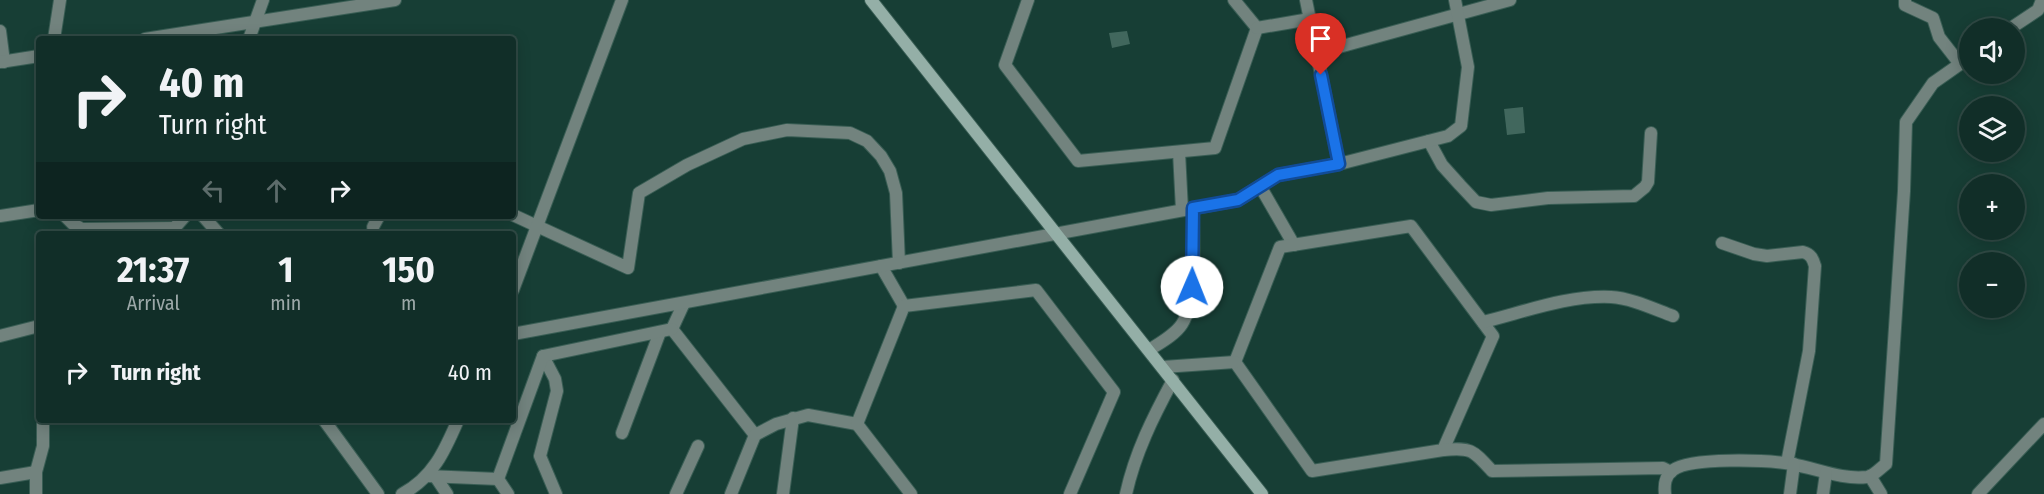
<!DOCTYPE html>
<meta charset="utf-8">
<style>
:root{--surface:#112e28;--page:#1e3a34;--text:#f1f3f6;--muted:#9ca8a8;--line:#304a45}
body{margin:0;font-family:"Fira Sans Condensed",sans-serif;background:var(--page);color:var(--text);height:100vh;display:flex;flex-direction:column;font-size:22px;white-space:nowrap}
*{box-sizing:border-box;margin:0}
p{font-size:20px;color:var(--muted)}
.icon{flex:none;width:33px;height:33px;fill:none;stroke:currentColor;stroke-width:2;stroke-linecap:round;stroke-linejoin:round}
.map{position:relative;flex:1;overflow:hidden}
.details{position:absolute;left:36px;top:231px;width:480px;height:192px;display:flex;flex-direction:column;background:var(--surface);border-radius:6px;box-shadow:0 3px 15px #0003,0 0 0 2px var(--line)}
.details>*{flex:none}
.banner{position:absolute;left:36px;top:36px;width:480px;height:183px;border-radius:6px;box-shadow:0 3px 15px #0003,0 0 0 2px var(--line);background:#112e28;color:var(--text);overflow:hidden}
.tools{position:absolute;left:1959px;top:18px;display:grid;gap:12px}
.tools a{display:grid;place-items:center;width:66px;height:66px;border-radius:50%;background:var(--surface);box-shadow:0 3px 15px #0003,0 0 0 2px var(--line);font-size:30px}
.pin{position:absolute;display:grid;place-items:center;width:51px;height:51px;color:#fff;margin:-62px -26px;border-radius:50% 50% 50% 0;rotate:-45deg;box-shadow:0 0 6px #0007}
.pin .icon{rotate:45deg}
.me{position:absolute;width:66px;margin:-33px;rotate:1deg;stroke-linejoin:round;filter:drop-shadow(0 0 4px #0008)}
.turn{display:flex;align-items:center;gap:21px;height:126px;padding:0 24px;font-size:27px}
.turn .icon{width:78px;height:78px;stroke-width:2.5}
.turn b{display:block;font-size:42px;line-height:51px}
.lanes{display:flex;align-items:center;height:57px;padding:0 24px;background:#0003;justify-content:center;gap:30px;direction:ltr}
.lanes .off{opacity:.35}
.eta{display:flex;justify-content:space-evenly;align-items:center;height:102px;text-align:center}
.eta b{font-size:36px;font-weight:700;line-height:42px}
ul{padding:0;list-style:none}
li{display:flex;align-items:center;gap:18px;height:78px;padding:0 24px}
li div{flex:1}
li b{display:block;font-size:22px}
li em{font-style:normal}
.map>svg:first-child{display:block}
.building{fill:#41675d}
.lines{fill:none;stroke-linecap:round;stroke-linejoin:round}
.street-casing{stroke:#395d54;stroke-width:14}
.secondary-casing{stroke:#395d54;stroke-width:14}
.street{stroke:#72837e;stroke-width:12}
.secondary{stroke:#94afa7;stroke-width:12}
.route-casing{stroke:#114b97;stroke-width:15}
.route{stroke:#1a73e8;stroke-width:10}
</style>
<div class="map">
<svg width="2044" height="494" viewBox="0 0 2044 494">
<rect width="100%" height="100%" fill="#173e35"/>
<!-- building -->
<g class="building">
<path d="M1127,31L1130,44L1112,48L1109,33Z"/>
<path d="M1523,107L1525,133L1507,135L1504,109Z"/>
</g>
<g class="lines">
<defs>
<g id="street">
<path d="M1028,0L1005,65L1078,161L1215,148L1257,28"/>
<path d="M1234,0L1257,28"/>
<path d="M1306,0L1339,164"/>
<path d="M1905,0V5L1933,18L1939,37L1960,64"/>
<path d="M1257,28L1310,19"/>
<path d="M2011,28L2038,10L2042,0"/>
<path d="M0,31L4,62"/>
<path d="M54,39L60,0"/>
<path d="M145,39L395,0"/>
<path d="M249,39L263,0"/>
<path d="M1317,53L1510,0"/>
<path d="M0,62L39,56"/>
<path d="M1429,141L1442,165L1460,185L1476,202L1491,205L1548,198L1634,196L1645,187L1648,182L1651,133"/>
<path d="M1179,152L1182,210"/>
<path d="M1260,186L1294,245"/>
<path d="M513,215L628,268L639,193L687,165L743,139L787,130L850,133L867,141L881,156L890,171L896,193L899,263"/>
<path d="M0,216L39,210"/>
<path d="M65,216L73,224L82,229L175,228"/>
<path d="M203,216L219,234"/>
<path d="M1411,226L1493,336L1443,450L1312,471L1235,362L1280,247Z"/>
<path d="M373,227L379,216"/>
<path d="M170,233L185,216"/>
<path d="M1722,243L1754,254L1767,256L1803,252C1811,254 1813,259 1815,266L1809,351L1787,463"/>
<path d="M881,266L904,306"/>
<path d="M513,290L622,0"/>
<path d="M1483,322C1524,312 1568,295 1611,297C1631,298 1654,309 1673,316"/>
<path d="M672,329L755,435L731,494"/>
<path d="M672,329L684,303"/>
<path d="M513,334L1238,200L1278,175L1339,164L1448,136L1461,126L1468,67L1455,0"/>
<path d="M0,336L39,326"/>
<path d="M1149,350C1160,343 1175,335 1182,324C1197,301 1193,238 1193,208"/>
<path d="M543,356L555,379L557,391L540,456L556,494"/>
<path d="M1163,367L1235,362"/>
<path d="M324,420L378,494"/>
<path d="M622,433L660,332"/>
<path d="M755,435L776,424L808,415L857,424"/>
<path d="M1443,450C1471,447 1473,450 1492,471L1663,468L1671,472"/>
<path d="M427,476L498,479"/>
<path d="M435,476L447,494"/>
<path d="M1870,476L1881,494"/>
<path d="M0,478L36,472"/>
<path d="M36,494V472L43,446V420"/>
<path d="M402,494C433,478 445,450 458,420"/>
<path d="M508,494L498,479L543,356L672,329"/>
<path d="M676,494L698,446"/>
<path d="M783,494L793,418"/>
<path d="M911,494L857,424L904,306L1036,290L1114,392L1070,494"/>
<path d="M1126,494C1135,453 1153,417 1173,380"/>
<path d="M1665,494C1664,484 1665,476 1673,470C1691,457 1767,460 1791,464C1816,468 1841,480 1867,477C1874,476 1880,468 1886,464L1904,191L1906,122L1933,83L1970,57"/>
<path d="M1790,494L1794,464"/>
<path d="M1823,494L1826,473"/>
<path d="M1978,494L2044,424"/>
</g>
<path id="secondary" d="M871,0L1262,494"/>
</defs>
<!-- street casing -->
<use href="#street" class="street-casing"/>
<!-- secondary casing -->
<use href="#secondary" class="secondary-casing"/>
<!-- street -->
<use href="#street" class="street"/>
<!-- secondary -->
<use href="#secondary" class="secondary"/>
</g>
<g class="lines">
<defs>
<path id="route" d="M1192,287L1193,208L1238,200L1278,175L1339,164L1321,75"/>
</defs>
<!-- route casing -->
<use href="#route" class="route-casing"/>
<!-- route -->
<use href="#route" class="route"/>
</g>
</svg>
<div class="tools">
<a><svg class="icon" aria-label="sound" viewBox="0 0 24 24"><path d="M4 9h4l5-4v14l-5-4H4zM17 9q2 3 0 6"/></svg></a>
<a><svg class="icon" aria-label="layers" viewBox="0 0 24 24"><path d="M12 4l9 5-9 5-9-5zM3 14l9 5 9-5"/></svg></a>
<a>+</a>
<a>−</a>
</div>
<div class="pin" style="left:1321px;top:75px;background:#d93025"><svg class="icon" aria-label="arrive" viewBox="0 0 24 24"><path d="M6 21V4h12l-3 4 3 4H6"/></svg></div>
<svg class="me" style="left:1192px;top:287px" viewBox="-20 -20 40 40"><circle r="19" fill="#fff"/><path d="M0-13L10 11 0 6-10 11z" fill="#1a73e8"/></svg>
<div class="banner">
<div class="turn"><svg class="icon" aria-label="right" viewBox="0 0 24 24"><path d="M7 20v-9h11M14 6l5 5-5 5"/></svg><div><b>40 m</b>Turn right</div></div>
<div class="lanes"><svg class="icon off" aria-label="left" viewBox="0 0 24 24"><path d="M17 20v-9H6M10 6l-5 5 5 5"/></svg><svg class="icon off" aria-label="ahead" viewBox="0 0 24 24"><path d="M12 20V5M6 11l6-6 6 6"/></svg><svg class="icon" aria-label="right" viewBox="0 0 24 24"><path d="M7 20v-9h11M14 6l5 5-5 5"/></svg></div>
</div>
<section class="details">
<div class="eta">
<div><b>21:37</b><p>Arrival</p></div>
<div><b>1</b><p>min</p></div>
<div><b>150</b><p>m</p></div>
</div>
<ul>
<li><svg class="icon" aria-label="right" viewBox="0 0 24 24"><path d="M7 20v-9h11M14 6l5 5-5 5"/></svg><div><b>Turn right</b></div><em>40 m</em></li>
</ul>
</section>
</div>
